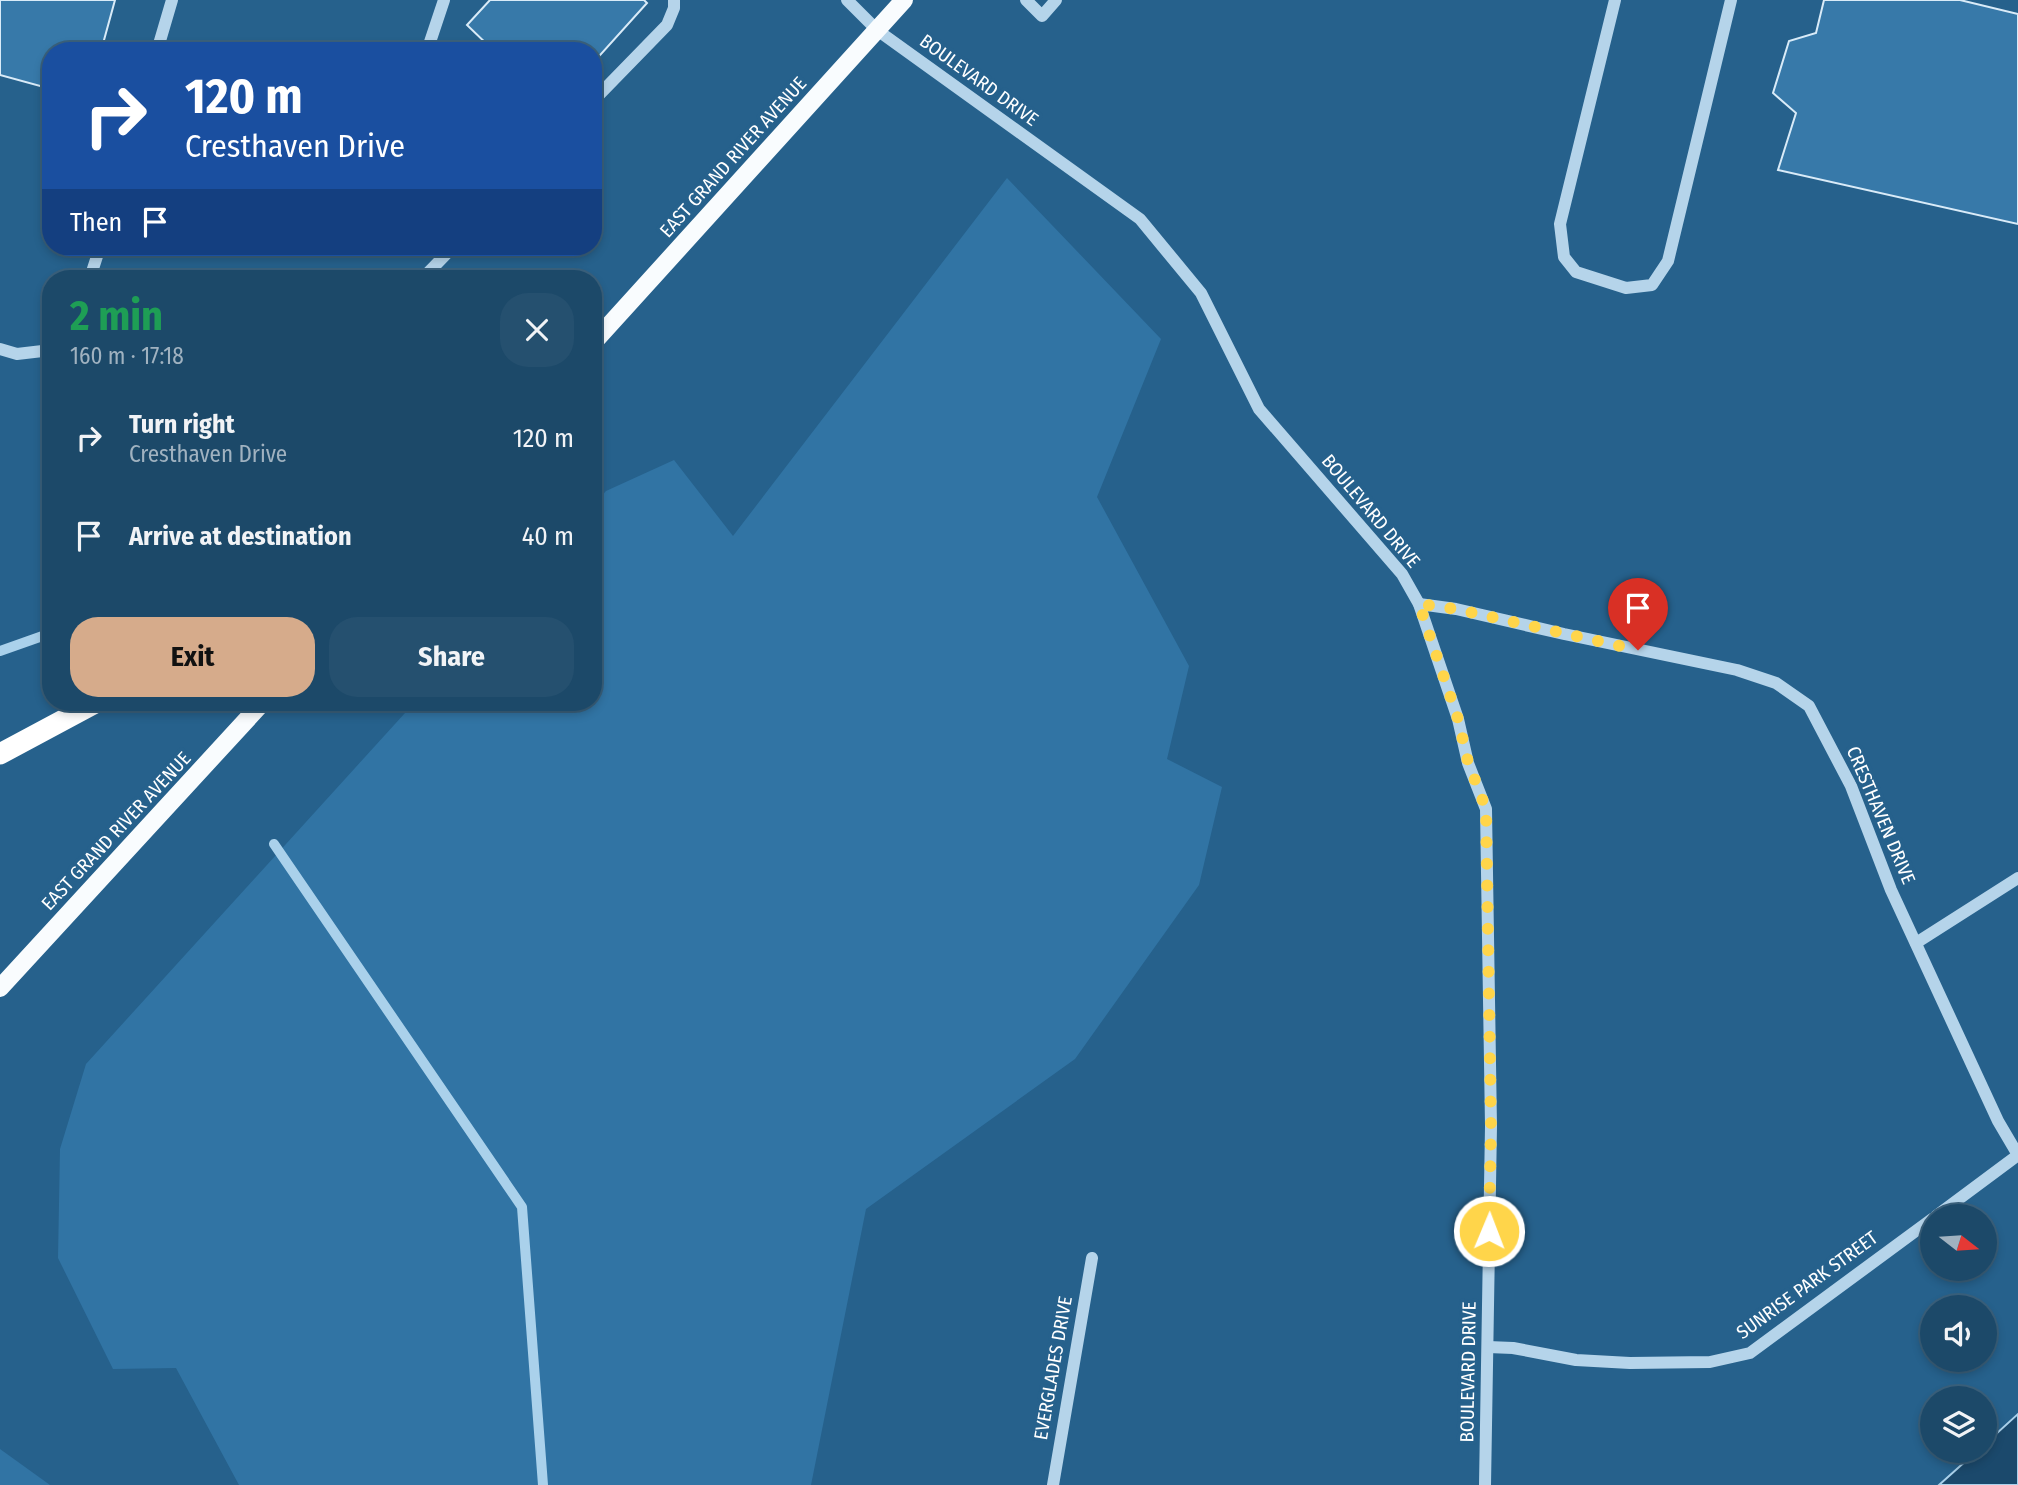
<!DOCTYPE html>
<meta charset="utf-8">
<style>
:root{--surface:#1c4969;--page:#25506f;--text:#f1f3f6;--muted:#a0b2c0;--line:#3a617d;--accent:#d6ab8b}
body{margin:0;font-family:"Fira Sans Condensed",sans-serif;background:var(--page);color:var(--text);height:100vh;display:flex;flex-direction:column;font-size:26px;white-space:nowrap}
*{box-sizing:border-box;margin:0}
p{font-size:23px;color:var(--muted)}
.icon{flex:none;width:38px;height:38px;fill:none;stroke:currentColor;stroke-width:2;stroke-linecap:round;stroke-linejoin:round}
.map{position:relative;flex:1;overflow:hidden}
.side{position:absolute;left:42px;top:270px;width:560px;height:441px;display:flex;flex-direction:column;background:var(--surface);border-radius:28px;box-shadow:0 4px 10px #0003,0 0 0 2px var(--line)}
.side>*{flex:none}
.guide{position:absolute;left:42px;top:42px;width:560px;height:214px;border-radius:28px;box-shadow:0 4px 10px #0003,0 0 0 2px var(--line);background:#1a4fa0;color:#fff;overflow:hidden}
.needle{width:46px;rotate:107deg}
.buttons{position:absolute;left:1920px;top:1204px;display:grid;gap:14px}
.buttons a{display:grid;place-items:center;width:77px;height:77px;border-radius:50%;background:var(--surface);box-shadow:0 4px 10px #0003,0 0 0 2px var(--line);font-size:35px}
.pin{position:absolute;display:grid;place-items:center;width:60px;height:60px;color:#fff;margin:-72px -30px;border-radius:50% 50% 50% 0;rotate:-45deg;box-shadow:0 0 7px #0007}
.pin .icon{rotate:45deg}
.me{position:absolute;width:77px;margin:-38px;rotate:1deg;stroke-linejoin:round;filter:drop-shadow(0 0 5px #0008)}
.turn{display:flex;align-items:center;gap:24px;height:147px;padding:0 28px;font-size:32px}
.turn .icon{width:91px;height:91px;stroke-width:2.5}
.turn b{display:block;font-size:49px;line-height:60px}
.then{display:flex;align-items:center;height:66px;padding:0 28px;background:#0003;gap:14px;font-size:26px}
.round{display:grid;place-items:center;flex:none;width:74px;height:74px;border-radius:28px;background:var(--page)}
.summary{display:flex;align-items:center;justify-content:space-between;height:119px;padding:0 28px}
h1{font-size:42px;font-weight:700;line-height:52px;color:#1e9e55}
.primary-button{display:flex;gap:14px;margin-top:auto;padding:14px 28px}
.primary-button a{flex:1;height:80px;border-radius:28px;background:var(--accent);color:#111;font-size:28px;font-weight:700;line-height:80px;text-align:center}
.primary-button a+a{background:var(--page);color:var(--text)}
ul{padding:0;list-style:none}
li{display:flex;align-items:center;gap:21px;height:98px;padding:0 28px}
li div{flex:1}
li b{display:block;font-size:26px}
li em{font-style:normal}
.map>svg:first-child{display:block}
.green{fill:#3174a4}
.water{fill:#1b496c;stroke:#aad1eb;stroke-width:2}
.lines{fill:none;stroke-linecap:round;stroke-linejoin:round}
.stream{stroke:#aad1eb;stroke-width:10}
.building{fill:#3779a9;stroke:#d9ebf8;stroke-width:2}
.minor{stroke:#b5d4ea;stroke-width:12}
.major{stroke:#f9fcfe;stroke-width:18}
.highway{stroke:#fff;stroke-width:21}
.route{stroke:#ffd54a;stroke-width:12;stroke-dasharray:0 21.6}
.labels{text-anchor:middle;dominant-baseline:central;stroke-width:7;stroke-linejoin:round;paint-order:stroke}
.street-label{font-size:19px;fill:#fff;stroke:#26618c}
</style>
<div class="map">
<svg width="2018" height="1485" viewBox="0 0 2018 1485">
<rect width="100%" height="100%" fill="#26618c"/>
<!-- green -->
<g class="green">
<path d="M1007,178L1161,339L1097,497L1189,666L1167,759L1222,787L1199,885L1075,1059L866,1209L811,1485H239L176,1368L113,1369L58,1258L60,1149L86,1064L415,702H593V506L606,491L674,460L733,536Z"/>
<path d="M0,1449L50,1485H0Z"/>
</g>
<!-- water -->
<path class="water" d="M2018,1414V1485H1939L1977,1451H1984L1985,1444Z"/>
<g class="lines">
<!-- stream -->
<g class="stream">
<path d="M0,651L51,633"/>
<path d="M274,844L522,1207L543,1485"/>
</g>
</g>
<!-- building -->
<g class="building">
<path d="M0,0H115L101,51H51V89L0,75Z"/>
<path d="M490,0H644L647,3L593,63V51H494L467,25Z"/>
<path d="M1824,0H1960L2018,14V224L1778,170L1796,113L1773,93L1789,41L1816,33Z"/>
</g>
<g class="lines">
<!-- minor -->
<g class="minor">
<path d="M847,0L877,30L1140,219L1201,293L1259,409L1402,574L1419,604L1458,719L1468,763L1486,809L1491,1126L1485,1485"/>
<path d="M1026,0L1042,16L1056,0"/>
<path d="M1615,0L1560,224L1564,257L1576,272L1626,288L1652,285L1668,261L1731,0"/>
<path d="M157,51L172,0"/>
<path d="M427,51L444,0"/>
<path d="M593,101L667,25L674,8V0"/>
<path d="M90,278L100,247"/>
<path d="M423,278L453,247"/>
<path d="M0,349L17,354L51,350"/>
<path d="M1419,604L1456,609L1564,634L1737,670L1776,683L1809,706L1851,786L1891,890L1998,1121L2018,1155"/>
<path d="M1916,943L2018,878"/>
<path d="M1936,1216L2018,1155"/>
<path d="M1488,1347L1513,1348L1576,1360L1630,1363L1710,1362L1750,1353L1932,1219"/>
<path d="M1053,1485L1092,1258"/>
</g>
<!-- major -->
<g class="major">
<path d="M593,343L904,0"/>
<path d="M0,988L263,702"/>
</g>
<!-- highway -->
<path class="highway" d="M0,754L97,702"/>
</g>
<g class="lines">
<!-- route -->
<path class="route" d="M1489,1231L1491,1126L1486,809L1468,762L1458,719L1419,604L1456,609L1638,650"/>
</g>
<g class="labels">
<!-- street labels -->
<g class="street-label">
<text transform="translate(979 80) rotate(36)">BOULEVARD DRIVE</text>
<text transform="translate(733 157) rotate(-48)">EAST GRAND RIVER AVENUE</text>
<text transform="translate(1371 511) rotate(50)">BOULEVARD DRIVE</text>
<text transform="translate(1881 815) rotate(67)">CRESTHAVEN DRIVE</text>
<text transform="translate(116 831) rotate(-47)">EAST GRAND RIVER AVENUE</text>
<text transform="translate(1807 1285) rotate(-36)">SUNRISE PARK STREET</text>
<text transform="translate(1053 1368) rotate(-80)">EVERGLADES DRIVE</text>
<text transform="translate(1468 1372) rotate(-89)">BOULEVARD DRIVE</text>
</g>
</g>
</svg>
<div class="buttons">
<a><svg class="needle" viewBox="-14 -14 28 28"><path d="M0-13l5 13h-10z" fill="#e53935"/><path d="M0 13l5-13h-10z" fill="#a0b2c0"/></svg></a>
<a><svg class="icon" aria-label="sound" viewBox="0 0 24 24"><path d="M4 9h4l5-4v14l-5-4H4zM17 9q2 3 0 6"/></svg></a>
<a><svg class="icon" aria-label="layers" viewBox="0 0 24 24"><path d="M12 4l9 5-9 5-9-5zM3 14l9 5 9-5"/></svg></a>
</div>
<div class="pin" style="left:1638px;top:650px;background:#d93025"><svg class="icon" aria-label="arrive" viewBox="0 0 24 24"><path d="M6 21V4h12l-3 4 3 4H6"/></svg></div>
<svg class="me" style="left:1489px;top:1231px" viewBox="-20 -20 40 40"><circle r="17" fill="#ffd54a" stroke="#fff" stroke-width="3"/><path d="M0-11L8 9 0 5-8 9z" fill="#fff"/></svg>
<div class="guide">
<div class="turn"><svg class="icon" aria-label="right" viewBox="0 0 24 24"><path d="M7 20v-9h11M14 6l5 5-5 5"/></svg><div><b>120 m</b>Cresthaven Drive</div></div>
<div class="then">Then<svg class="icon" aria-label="arrive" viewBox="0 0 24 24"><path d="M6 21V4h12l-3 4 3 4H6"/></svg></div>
</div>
<section class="side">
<div class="summary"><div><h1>2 min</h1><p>160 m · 17:18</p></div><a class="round"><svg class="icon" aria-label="close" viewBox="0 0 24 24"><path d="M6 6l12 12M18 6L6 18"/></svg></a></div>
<ul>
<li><svg class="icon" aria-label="right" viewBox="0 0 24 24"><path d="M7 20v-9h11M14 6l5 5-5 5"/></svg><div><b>Turn right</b><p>Cresthaven Drive</p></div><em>120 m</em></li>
<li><svg class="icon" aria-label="arrive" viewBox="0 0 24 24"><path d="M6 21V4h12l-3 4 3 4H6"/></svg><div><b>Arrive at destination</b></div><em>40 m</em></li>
</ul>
<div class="primary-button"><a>Exit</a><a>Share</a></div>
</section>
</div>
